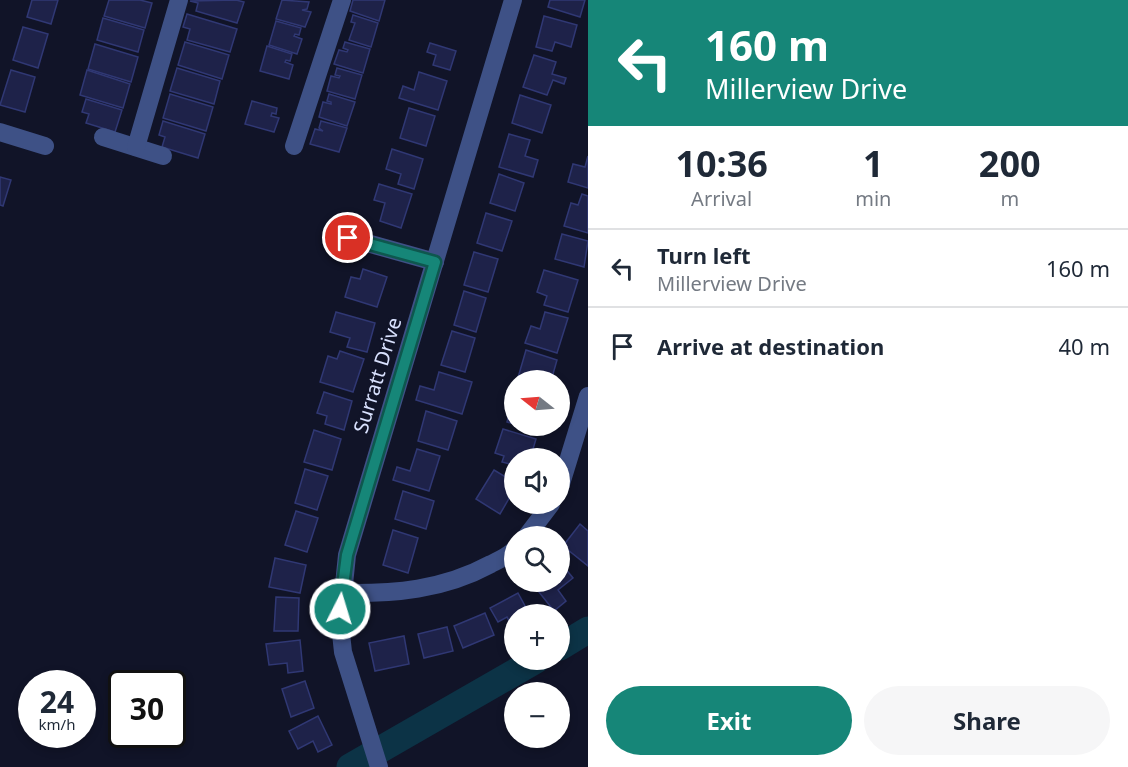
<!DOCTYPE html>
<meta charset="utf-8">
<style>
:root{--surface:#fff;--page:#f6f6f7;--text:#1f2937;--muted:#747a83;--line:#e0e1e3;--accent:#168678}
body{margin:0;font-family:"Noto Sans",sans-serif;background:var(--page);color:var(--text);height:100vh;display:flex;flex-direction:column;font-size:22px;white-space:nowrap}
*{box-sizing:border-box;margin:0}
p{font-size:20px;color:var(--muted)}
.icon{flex:none;width:33px;height:33px;fill:none;stroke:currentColor;stroke-width:2;stroke-linecap:round;stroke-linejoin:round}
.map{position:relative;flex:1;overflow:hidden}
.panel{display:flex;flex-direction:column;background:var(--surface);width:540px}
.panel>*{flex:none}
.hud{background:#168678;color:#fff;overflow:hidden}
.needle{width:39px;rotate:287deg}
.buttons{position:absolute;left:504px;top:370px;display:grid;gap:12px}
.buttons a{display:grid;place-items:center;width:66px;height:66px;border-radius:50%;background:var(--surface);box-shadow:0 3px 9px #0003;font-size:30px}
.speed{position:absolute;left:18px;top:670px;display:flex;gap:12px;font-size:30px;font-weight:700;text-align:center}
.speed>*{display:grid;place-content:center;width:78px;height:78px;border-radius:50%;background:var(--surface);box-shadow:0 3px 9px #0003;line-height:1}
.speed small{font-size:15px;font-weight:400}
.speed .limit{border:3px solid #111;border-radius:9px;background:#fff;color:#111}
.pin{position:absolute;display:grid;place-items:center;width:51px;height:51px;color:#fff;margin:-26px;border:3px solid #fff;border-radius:50%;box-shadow:0 2px 6px #0007}
.me{position:absolute;width:66px;margin:-33px;rotate:5deg;stroke-linejoin:round;filter:drop-shadow(0 0 4px #0008)}
.turn{display:flex;align-items:center;gap:21px;height:126px;padding:0 18px;font-size:27px}
.turn .icon{width:78px;height:78px;stroke-width:2.5}
.turn b{display:block;font-size:42px;line-height:51px}
.eta{display:flex;justify-content:space-evenly;align-items:center;height:102px;text-align:center}
.eta b{font-size:36px;font-weight:700;line-height:42px}
.primary-button{display:flex;gap:12px;margin-top:auto;padding:12px 18px}
.primary-button a{flex:1;height:69px;border-radius:36px;background:var(--accent);color:#fff;font-size:24px;font-weight:700;line-height:69px;text-align:center}
.primary-button a+a{background:var(--page);color:var(--text)}
ul{padding:0;list-style:none}
li{display:flex;align-items:center;gap:18px;height:78px;padding:0 18px;border-top:2px solid var(--line)}
li div{flex:1}
li b{display:block;font-size:22px}
li em{font-style:normal}
main{display:flex;flex:1;min-height:0}
.map>svg:first-child{display:block}
.lines{fill:none;stroke-linecap:round;stroke-linejoin:round}
.river{stroke:#0c3346;stroke-width:27}
.building{fill:#1e2249;stroke:#303874;stroke-width:1.5}
.minor{stroke:#3e5186;stroke-width:18}
.route-casing{stroke:#0e574e;stroke-width:15}
.route{stroke:#168678;stroke-width:10}
.labels{text-anchor:middle;dominant-baseline:central;stroke-width:4.5;stroke-linejoin:round;paint-order:stroke}
.street-label{font-size:20px;fill:#d9e1fe;stroke:#111428}
</style>
<main>
<div class="map">
<svg width="588" height="767" viewBox="0 0 588 767">
<rect width="100%" height="100%" fill="#111428"/>
<g class="lines">
<!-- river -->
<g class="river">
<path d="M560,647L588,630"/>
<path d="M350,767L536,660"/>
</g>
</g>
<!-- building -->
<g class="building">
<path d="M32,0H58L51,24L27,17Z"/>
<path d="M109,0H140L152,3L145,28L104,16Z"/>
<path d="M236,0L244,2L237,23L196,11L198,3L190,1Z"/>
<path d="M282,0L309,2L307,9L302,10L311,12L305,27L276,19Z"/>
<path d="M353,0H385L379,21L350,11Z"/>
<path d="M550,0H585L580,17L548,7Z"/>
<path d="M187,14L237,29L230,52L187,40L190,29L183,27Z"/>
<path d="M353,15L378,23L371,47L349,40L355,23L351,22Z"/>
<path d="M544,16L577,25L571,47L555,42L552,51L536,47Z"/>
<path d="M103,18L144,30L138,52L97,40Z"/>
<path d="M276,21L301,28L299,35L295,34L294,36L302,39L297,54L269,45Z"/>
<path d="M23,27L48,34L38,68L13,60Z"/>
<path d="M185,42L229,55L222,79L178,65Z"/>
<path d="M345,42L370,49L363,73L334,64L339,50L347,52L348,50L343,48Z"/>
<path d="M430,43L456,51L450,70L433,65L436,55L427,52Z"/>
<path d="M95,44L138,57L131,82L88,69Z"/>
<path d="M267,46L292,54L290,61L286,60L285,62L293,65L289,79L260,71Z"/>
<path d="M534,55L556,62L552,74L566,78L564,84L553,80L547,95L523,87Z"/>
<path d="M177,68L220,81L214,104L170,91Z"/>
<path d="M337,68L362,75L355,99L327,91L331,76L339,78L340,76L335,75Z"/>
<path d="M11,70L35,77L25,112L0,105Z"/>
<path d="M87,70L130,84L123,108L80,95Z"/>
<path d="M419,72L447,81L438,110L399,98L403,86L414,90Z"/>
<path d="M170,94L213,107L206,131L163,118Z"/>
<path d="M329,94L355,102L347,126L319,117L323,102L331,104V102L327,101Z"/>
<path d="M520,95L551,105L542,133L512,123Z"/>
<path d="M86,99L122,110L115,132L86,123L89,114L82,112Z"/>
<path d="M252,101L277,108L276,114L272,113L271,116L279,118L274,132L245,124Z"/>
<path d="M409,108L435,116L426,146L400,138Z"/>
<path d="M163,121L205,134L198,158L162,147L165,137L159,135Z"/>
<path d="M321,121L347,128L339,152L310,144L315,129L323,131L319,128Z"/>
<path d="M509,134L530,140L525,156L538,160L533,177L499,167Z"/>
<path d="M392,149L423,159L414,189L398,184L401,174L386,169Z"/>
<path d="M588,156V188L568,182L573,164L585,167Z"/>
<path d="M499,174L524,183L515,211L490,203Z"/>
<path d="M0,177L11,180L3,206L0,205Z"/>
<path d="M379,184L412,194L401,228L380,221L385,203L374,200Z"/>
<path d="M582,194L588,196V233L564,226L571,203L578,205Z"/>
<path d="M486,213L512,221L502,251L477,243Z"/>
<path d="M562,234L588,241L584,267L555,259Z"/>
<path d="M474,252L498,259L488,292L464,285Z"/>
<path d="M363,269L387,277L377,307L345,297L351,277L360,279Z"/>
<path d="M544,270L578,280L568,312L544,305L547,296L537,292Z"/>
<path d="M464,291L486,298L476,332L454,325Z"/>
<path d="M336,312L375,323L367,352L347,347L350,338L330,332Z"/>
<path d="M545,312L568,318L557,353L525,343L531,326L540,329Z"/>
<path d="M452,331L475,338L465,372L441,365Z"/>
<path d="M526,350L557,360L551,381H517Z"/>
<path d="M340,351L364,359L353,392L320,382L328,356L337,359Z"/>
<path d="M439,372L472,382L462,414L416,400L420,386L434,390Z"/>
<path d="M324,392L352,401L344,430L325,424L327,416L317,413Z"/>
<path d="M514,396V424L507,422Z"/>
<path d="M426,411L457,421L448,450L418,441Z"/>
<path d="M503,429L536,439L530,459H514V465L502,462L504,456L495,453Z"/>
<path d="M314,430L341,439L332,470L304,462Z"/>
<path d="M417,449L440,456L429,491L393,480L397,467L410,471Z"/>
<path d="M305,469L328,476L317,510L295,503Z"/>
<path d="M494,470L514,482V490L500,514L476,499Z"/>
<path d="M403,491L434,501L426,529L395,519Z"/>
<path d="M296,511L318,518L307,552L285,545Z"/>
<path d="M580,524L588,531V566L563,546Z"/>
<path d="M393,530L418,538L408,573L383,565Z"/>
<path d="M275,558L306,565L300,593L269,587Z"/>
<path d="M560,562L573,578L558,590L566,601L554,611L531,582H560Z"/>
<path d="M518,593L530,615H514V630L507,617L498,622L490,608Z"/>
<path d="M276,597L299,598L298,631H274Z"/>
<path d="M485,613L494,635L463,648L454,626Z"/>
<path d="M447,627L453,651L424,658L418,634Z"/>
<path d="M404,636L409,664L375,671L369,643Z"/>
<path d="M300,640L303,671L288,673L287,663L269,665L266,644Z"/>
<path d="M133,675L157,682V684H130Z"/>
<path d="M305,681L314,708L291,717L282,689Z"/>
<path d="M318,716L332,745L318,752L313,741L298,749L289,731Z"/>
</g>
<g class="lines">
<!-- minor -->
<g class="minor">
<path d="M0,132L45,146"/>
<path d="M103,137L163,156"/>
<path d="M294,146L342,0"/>
<path d="M136,147L179,0"/>
<path d="M349,238L435,262"/>
<path d="M560,487L588,396"/>
<path d="M526,537L551,504"/>
<path d="M341,593C394,594 443,590 491,564C499,560 508,556 514,550"/>
<path d="M379,767L343,652L340,624L347,555L513,0"/>
</g>
</g>
<g class="lines">
<defs>
<path id="route" d="M340,609L347,555L435,262L348,238"/>
</defs>
<!-- route casing -->
<use href="#route" class="route-casing"/>
<!-- route -->
<use href="#route" class="route"/>
</g>
<g class="labels">
<!-- street labels -->
<g class="street-label">
<text transform="translate(377 375) rotate(-73)">Surratt Drive</text>
</g>
</g>
</svg>
<div class="buttons">
<a><svg class="needle" viewBox="-14 -14 28 28"><path d="M0-13l5 13h-10z" fill="#e53935"/><path d="M0 13l5-13h-10z" fill="#747a83"/></svg></a>
<a><svg class="icon" aria-label="sound" viewBox="0 0 24 24"><path d="M4 9h4l5-4v14l-5-4H4zM17 9q2 3 0 6"/></svg></a>
<a><svg class="icon" aria-label="search" viewBox="0 0 24 24"><circle cx="10" cy="10" r="6"/><path d="M15 15l6 6"/></svg></a>
<a>+</a>
<a>−</a>
</div>
<div class="speed"><div>24<small>km/h</small></div><div class="limit">30</div></div>
<div class="pin" style="left:348px;top:238px;background:#d93025"><svg class="icon" aria-label="arrive" viewBox="0 0 24 24"><path d="M6 21V4h12l-3 4 3 4H6"/></svg></div>
<svg class="me" style="left:340px;top:609px" viewBox="-20 -20 40 40"><circle r="17" fill="#168678" stroke="#fff" stroke-width="3"/><path d="M0-11L8 9 0 5-8 9z" fill="#fff"/></svg>
</div>
<section class="panel">
<div class="hud">
<div class="turn"><svg class="icon" aria-label="left" viewBox="0 0 24 24"><path d="M17 20v-9H6M10 6l-5 5 5 5"/></svg><div><b>160 m</b>Millerview Drive</div></div>
</div>
<div class="eta">
<div><b>10:36</b><p>Arrival</p></div>
<div><b>1</b><p>min</p></div>
<div><b>200</b><p>m</p></div>
</div>
<ul>
<li><svg class="icon" aria-label="left" viewBox="0 0 24 24"><path d="M17 20v-9H6M10 6l-5 5 5 5"/></svg><div><b>Turn left</b><p>Millerview Drive</p></div><em>160 m</em></li>
<li><svg class="icon" aria-label="arrive" viewBox="0 0 24 24"><path d="M6 21V4h12l-3 4 3 4H6"/></svg><div><b>Arrive at destination</b></div><em>40 m</em></li>
</ul>
<div class="primary-button"><a>Exit</a><a>Share</a></div>
</section>
</main>
